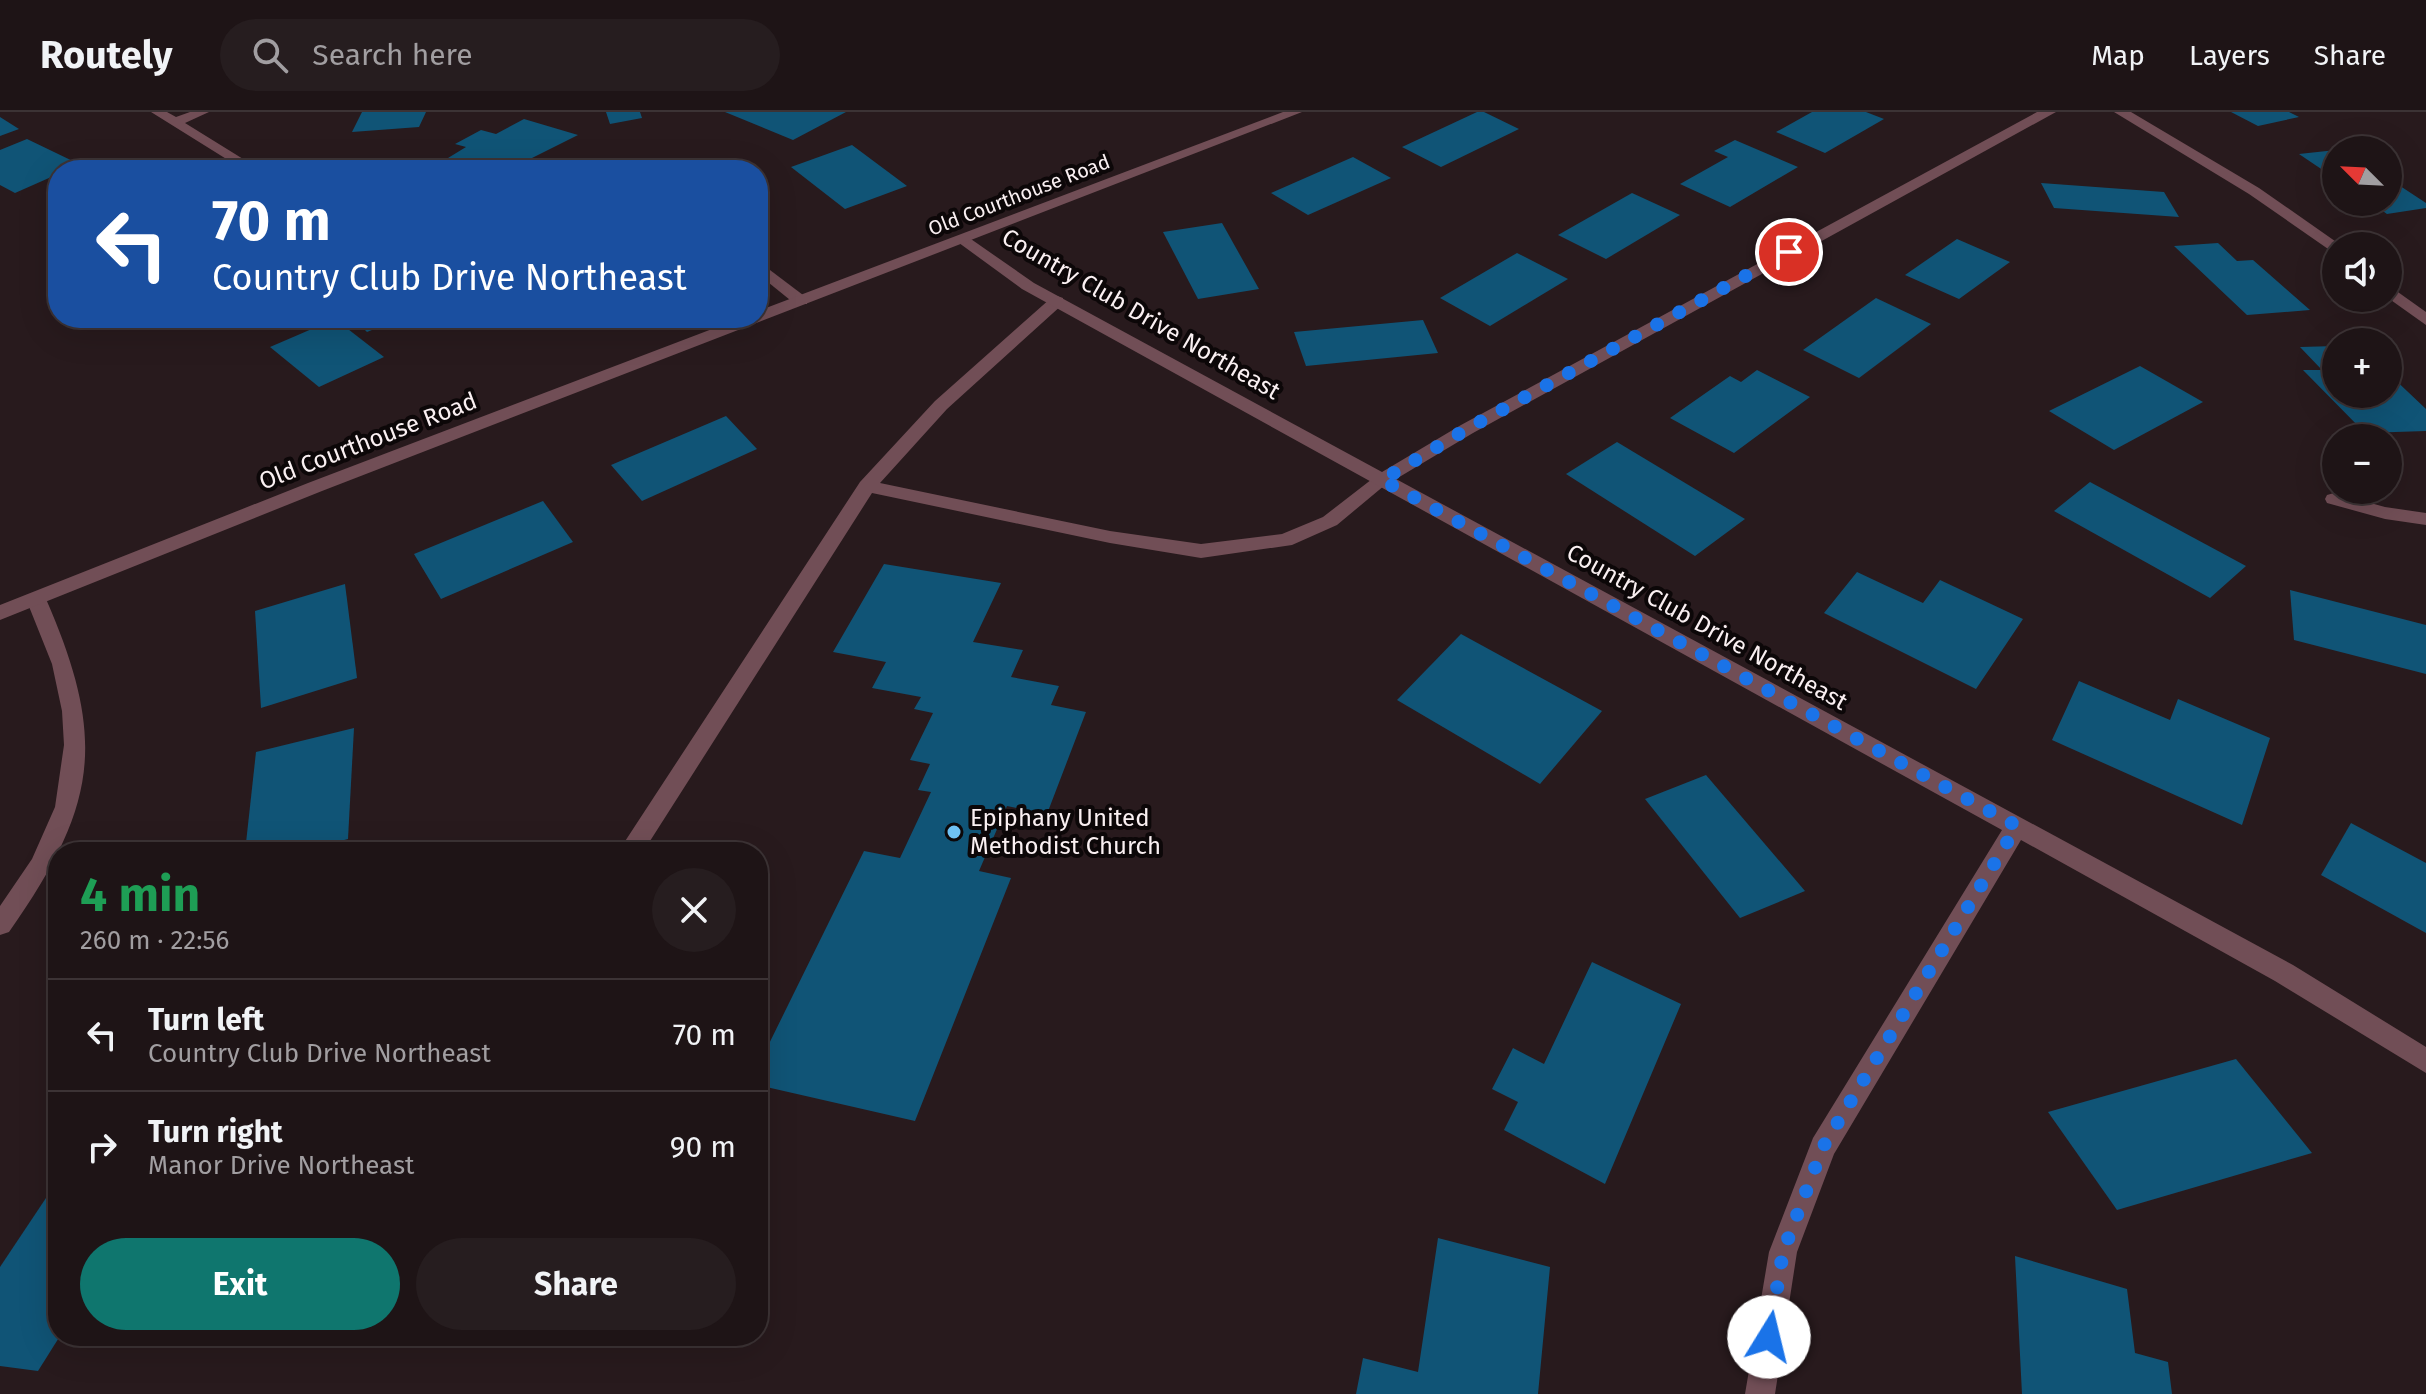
<!DOCTYPE html>
<meta charset="utf-8">
<style>
:root{--surface:#1e1416;--page:#261d1f;--text:#f1f3f6;--muted:#a19ea1;--line:#3c3335;--accent:#0f766e}
body{margin:0;font-family:"Fira Sans",sans-serif;background:var(--page);color:var(--text);height:100vh;display:flex;flex-direction:column;font-size:30px;white-space:nowrap}
*{box-sizing:border-box;margin:0}
p{font-size:26px;color:var(--muted)}
.icon{flex:none;width:44px;height:44px;fill:none;stroke:currentColor;stroke-width:2;stroke-linecap:round;stroke-linejoin:round}
.map{position:relative;flex:1;overflow:hidden}
.details{position:absolute;left:48px;top:730px;width:720px;height:504px;display:flex;flex-direction:column;background:var(--surface);border-radius:32px;box-shadow:0 8px 32px #0002,0 0 0 2px var(--line)}
.details>*{flex:none}
.banner{position:absolute;left:48px;top:48px;width:720px;height:168px;border-radius:32px;box-shadow:0 8px 32px #0002,0 0 0 2px var(--line);background:#1a4fa0;color:#fff;overflow:hidden}
.needle{width:52px;rotate:294deg}
.buttons{position:absolute;left:2322px;top:24px;display:grid;gap:16px}
.buttons a{display:grid;place-items:center;width:80px;height:80px;border-radius:50%;background:var(--surface);box-shadow:0 8px 32px #0002,0 0 0 2px var(--line);font-size:40px}
.pin{position:absolute;display:grid;place-items:center;width:68px;height:68px;color:#fff;margin:-34px;border:4px solid #fff;border-radius:50%;box-shadow:0 2px 8px #0007}
.me{position:absolute;width:88px;margin:-44px;rotate:9deg;stroke-linejoin:round;filter:drop-shadow(0 0 6px #0008)}
.turn{display:flex;align-items:center;gap:28px;height:168px;padding:0 32px;font-size:36px}
.turn .icon{width:104px;height:104px;stroke-width:2.5}
.turn b{display:block;font-size:56px;line-height:68px}
.round{display:grid;place-items:center;flex:none;width:84px;height:84px;border-radius:42px;background:var(--page)}
.summary{display:flex;align-items:center;justify-content:space-between;height:136px;padding:0 32px}
h1{font-size:48px;font-weight:700;line-height:60px;color:#1e9e55}
.primary-button{display:flex;gap:16px;margin-top:auto;padding:16px 32px}
.primary-button a{flex:1;height:92px;border-radius:48px;background:var(--accent);color:#fff;font-size:32px;font-weight:700;line-height:92px;text-align:center}
.primary-button a+a{background:var(--page);color:var(--text)}
ul{padding:0;list-style:none}
li{display:flex;align-items:center;gap:24px;height:112px;padding:0 32px;border-top:2px solid var(--line)}
li div{flex:1}
li b{display:block;font-size:30px}
li em{font-style:normal}
header{display:flex;align-items:center;gap:48px;box-sizing:border-box;height:112px;padding:0 40px;background:var(--surface);border-bottom:2px solid var(--line)}
header strong{font-size:38px}
nav{display:flex;gap:44px;margin-inline-start:auto;font-size:28px}
.search{width:560px;height:72px;background:var(--page);display:flex;align-items:center;gap:20px;box-sizing:border-box;padding:0 28px;border-radius:44px;color:var(--muted);font-size:30px}
.map>svg:first-child{display:block}
.building{fill:#105476}
.lines{fill:none;stroke-linecap:round;stroke-linejoin:round}
.service{fill:#714e56;fill-rule:evenodd}
.minor{fill:#714e56;fill-rule:evenodd}
.tertiary{fill:#714e56;fill-rule:evenodd}
.route{stroke:#1a73e8;stroke-width:14;stroke-dasharray:0 25.2}
.poi-dot{fill:#6fc2f4;stroke:#0c0708;stroke-width:3}
.labels{text-anchor:middle;dominant-baseline:central;stroke-width:8;stroke-linejoin:round;paint-order:stroke}
.far-street-label{font-size:20px;fill:#faf0f2;stroke:#0c0708}
.street-label{font-size:24px;fill:#faf0f2;stroke:#0c0708}
.poi-label{font-size:24px;fill:#faf0f2;stroke:#0c0708;text-anchor:start}
</style>
<header>
<strong>Routely</strong>
<div class="search"><svg class="icon" aria-label="search" viewBox="0 0 24 24"><circle cx="10" cy="10" r="6"/><path d="M15 15l6 6"/></svg>Search here</div>
<nav><a>Map</a><a>Layers</a><a>Share</a></nav>
</header>
<div class="map">
<svg width="2426" height="1282" viewBox="0 0 2426 1282">
<rect width="100%" height="100%" fill="#281a1d"/>
<!-- building -->
<g class="building">
<path d="M362,0H426L419,15L352,20Z"/>
<path d="M606,0H640L642,6L610,12Z"/>
<path d="M725,0H846L793,28Z"/>
<path d="M1477,0H1484L1519,17L1441,55L1402,35Z"/>
<path d="M1812,0H1866L1884,7L1825,41L1776,20Z"/>
<path d="M2231,0H2289L2299,5L2258,14Z"/>
<path d="M0,5L19,17L0,24Z"/>
<path d="M524,7L578,23L508,58H487L448,46L466,35L455,32L481,18L496,22Z"/>
<path d="M27,27L81,53L58,58V62L15,81L0,73V38Z"/>
<path d="M1735,28L1798,55L1730,95L1680,72L1728,45L1714,39Z"/>
<path d="M852,33L907,74L845,97L791,55Z"/>
<path d="M2336,38V67L2299,42Z"/>
<path d="M1353,45L1391,66L1308,103L1271,81Z"/>
<path d="M2388,66L2426,91V96L2387,102L2370,90H2388Z"/>
<path d="M2041,71L2164,80L2179,105L2054,96Z"/>
<path d="M1632,81L1680,103L1606,147L1558,123Z"/>
<path d="M1222,111L1259,177L1198,187L1163,120Z"/>
<path d="M1957,127L2010,150L1959,187L1905,163Z"/>
<path d="M2218,131L2237,149L2253,148L2310,198L2247,203L2174,134Z"/>
<path d="M1517,141L1568,167L1490,214L1440,186Z"/>
<path d="M1876,186L1931,212L1859,266L1803,238Z"/>
<path d="M130,206H161L140,215Z"/>
<path d="M353,206H401L367,220Z"/>
<path d="M335,207L384,245L319,275L270,235Z"/>
<path d="M1423,208L1438,241L1306,254L1294,220Z"/>
<path d="M2336,234V282H2388V261L2426,297V319L2365,321L2303,258H2322L2300,235Z"/>
<path d="M2140,254L2203,290L2114,338L2049,299Z"/>
<path d="M1757,258L1810,285L1734,341L1670,306L1730,264L1741,270Z"/>
<path d="M726,304L757,337L642,389L611,353Z"/>
<path d="M1617,330L1745,407L1695,444L1566,362Z"/>
<path d="M2090,370L2246,454L2210,486L2054,399Z"/>
<path d="M543,389L573,430L441,487L414,442Z"/>
<path d="M884,452L1001,471L973,530L1023,538L1011,565L1059,574L1051,593L1086,600L1047,702L1007,694L979,759L1011,766L915,1009L758,973V954L864,739L900,746L931,680L918,678L930,652L910,648L933,601L914,597L921,585L872,576L886,550L833,540Z"/>
<path d="M1857,460L1923,491L1940,468L2023,507L1976,577L1824,501Z"/>
<path d="M345,472L357,566L261,596L255,499Z"/>
<path d="M2290,478L2426,513V562L2294,528Z"/>
<path d="M1461,522L1602,599L1540,672L1397,588Z"/>
<path d="M2079,569L2170,608L2178,587L2270,626L2242,713L2052,628Z"/>
<path d="M354,616L348,727L299,740H245L256,640Z"/>
<path d="M1706,663L1805,779L1740,806L1645,687Z"/>
<path d="M2351,711L2426,751V821L2321,763Z"/>
<path d="M1592,850L1681,892L1605,1072L1504,1018L1518,990L1492,977L1513,936L1544,952Z"/>
<path d="M2236,947L2312,1041L2117,1098L2048,1000Z"/>
<path d="M58,1068L60,1224L38,1259L0,1254V1155Z"/>
<path d="M1438,1126L1550,1155L1538,1282H1356L1363,1246L1418,1260Z"/>
<path d="M2015,1144L2127,1177L2135,1241L2168,1250L2172,1282H2022Z"/>
</g>
<g class="lines">
<!-- service -->
<path class="service" d="M1057,184L1063,186V192L947,297L880,371L1110,419L1201,432L1282,422L1323,405L1376,364L1382,362L1391,368L1337,413L1292,433L1201,446L1110,431L872,381L643,740H618L860,370L935,289L1051,186Z"/>
<!-- minor -->
<g class="minor">
<path d="M151,0H167L176,5L190,0H209L185,11L261,58H244Z"/>
<path d="M2037,0H2056L1473,321L1396,367L2293,853L2426,935V961L2275,869L2021,728L1834,1042L1797,1140L1775,1282H1745L1769,1140L1813,1026L2002,718L1022,177L955,128L958,125H968L1034,171L1382,360L1461,313Z"/>
<path d="M2114,0H2131L2259,76L2342,134H2336V141L2331,139L2249,82Z"/>
<path d="M758,149L807,186V192H795L758,162Z"/>
<path d="M2388,173L2426,200V213L2388,186Z"/>
<path d="M2334,381L2385,395L2426,401V413L2385,407L2327,391L2325,387L2327,383Z"/>
<path d="M36,480L46,487C108,629 97,695 9,820L0,823V794L32,747L55,695L64,633L62,599L52,552L26,487Z"/>
</g>
<!-- tertiary -->
<path class="tertiary" d="M1283,0H1302L322,379L0,508V493L308,371L741,206H758V199Z"/>
</g>
<g class="lines">
<!-- route -->
<path class="route" d="M1769,1225L1783,1140L1823,1035L2017,714L1382,368L1467,317L1789,140"/>
</g>
<!-- markers -->
<circle class="poi-dot" cx="954" cy="720" r="8"/>
<g class="labels">
<!-- far-street labels -->
<g class="far-street-label">
<text transform="translate(1019 83) rotate(-21)">Old Courthouse Road</text>
</g>
<!-- street labels -->
<g class="street-label">
<text transform="translate(1141 202) rotate(30)">Country Club Drive Northeast</text>
<text transform="translate(368 329) rotate(-21)">Old Courthouse Road</text>
<text transform="translate(1707 515) rotate(29)">Country Club Drive Northeast</text>
</g>
<!-- poi labels -->
<g class="poi-label">
<text x="970" y="706">Epiphany United<tspan x="970" dy="28">Methodist Church</tspan></text>
</g>
</g>
</svg>
<div class="buttons">
<a><svg class="needle" viewBox="-14 -14 28 28"><path d="M0-13l5 13h-10z" fill="#e53935"/><path d="M0 13l5-13h-10z" fill="#a19ea1"/></svg></a>
<a><svg class="icon" aria-label="sound" viewBox="0 0 24 24"><path d="M4 9h4l5-4v14l-5-4H4zM17 9q2 3 0 6"/></svg></a>
<a>+</a>
<a>−</a>
</div>
<div class="pin" style="left:1789px;top:140px;background:#d93025"><svg class="icon" aria-label="arrive" viewBox="0 0 24 24"><path d="M6 21V4h12l-3 4 3 4H6"/></svg></div>
<svg class="me" style="left:1769px;top:1225px" viewBox="-20 -20 40 40"><circle r="19" fill="#fff"/><path d="M0-13L10 11 0 6-10 11z" fill="#1a73e8"/></svg>
<div class="banner">
<div class="turn"><svg class="icon" aria-label="left" viewBox="0 0 24 24"><path d="M17 20v-9H6M10 6l-5 5 5 5"/></svg><div><b>70 m</b>Country Club Drive Northeast</div></div>
</div>
<section class="details">
<div class="summary"><div><h1>4 min</h1><p>260 m · 22:56</p></div><a class="round"><svg class="icon" aria-label="close" viewBox="0 0 24 24"><path d="M6 6l12 12M18 6L6 18"/></svg></a></div>
<ul>
<li><svg class="icon" aria-label="left" viewBox="0 0 24 24"><path d="M17 20v-9H6M10 6l-5 5 5 5"/></svg><div><b>Turn left</b><p>Country Club Drive Northeast</p></div><em>70 m</em></li>
<li><svg class="icon" aria-label="right" viewBox="0 0 24 24"><path d="M7 20v-9h11M14 6l5 5-5 5"/></svg><div><b>Turn right</b><p>Manor Drive Northeast</p></div><em>90 m</em></li>
</ul>
<div class="primary-button"><a>Exit</a><a>Share</a></div>
</section>
</div>
